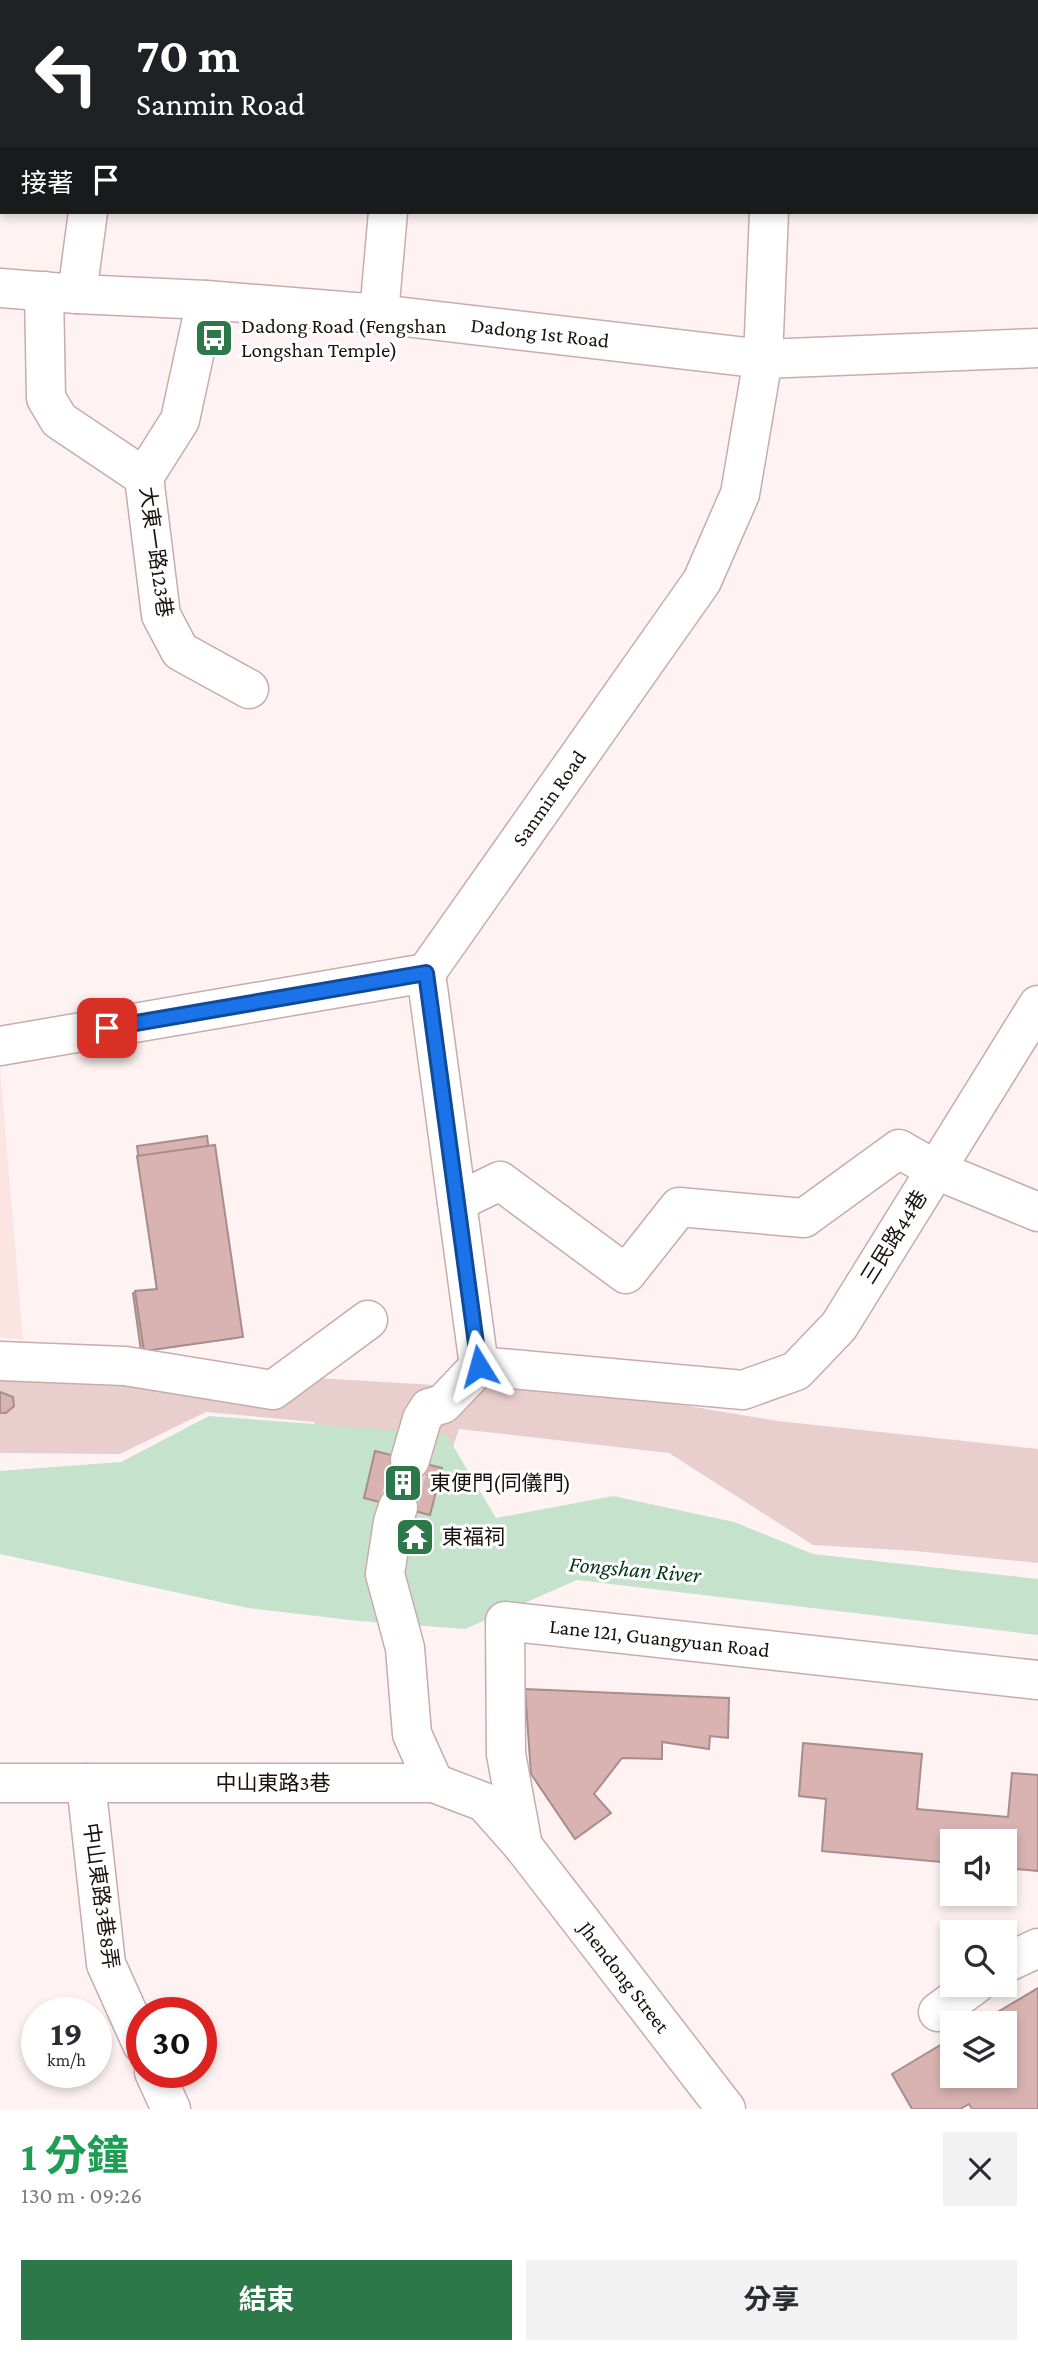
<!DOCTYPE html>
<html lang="zh-TW">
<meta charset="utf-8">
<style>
:root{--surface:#fff;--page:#f2f2f3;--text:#2b2b33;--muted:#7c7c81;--accent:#2c7848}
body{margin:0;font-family:"Crimson Pro","Noto Sans TC",serif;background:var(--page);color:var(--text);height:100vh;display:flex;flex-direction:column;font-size:26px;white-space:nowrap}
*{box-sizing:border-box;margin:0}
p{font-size:23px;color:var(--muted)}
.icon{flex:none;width:38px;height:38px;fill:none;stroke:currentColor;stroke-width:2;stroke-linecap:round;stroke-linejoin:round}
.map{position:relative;height:2109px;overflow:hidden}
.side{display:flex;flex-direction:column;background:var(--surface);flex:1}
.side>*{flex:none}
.hud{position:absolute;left:0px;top:0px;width:1040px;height:214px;box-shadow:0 4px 10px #0003;background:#202124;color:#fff;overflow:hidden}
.fabs{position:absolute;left:940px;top:1829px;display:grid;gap:14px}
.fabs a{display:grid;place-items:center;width:77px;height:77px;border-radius:0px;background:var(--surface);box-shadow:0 4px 10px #0003;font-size:35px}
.speed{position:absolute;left:21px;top:1997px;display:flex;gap:14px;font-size:35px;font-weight:700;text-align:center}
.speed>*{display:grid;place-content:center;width:91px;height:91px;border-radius:50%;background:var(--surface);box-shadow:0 4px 10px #0003;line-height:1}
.speed small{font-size:18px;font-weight:400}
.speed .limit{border:10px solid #d22;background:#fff;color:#111}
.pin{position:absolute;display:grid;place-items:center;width:60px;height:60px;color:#fff;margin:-30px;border-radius:14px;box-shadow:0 4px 10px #0006}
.me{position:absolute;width:77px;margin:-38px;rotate:352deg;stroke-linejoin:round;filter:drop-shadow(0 0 5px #0008)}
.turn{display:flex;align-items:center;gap:24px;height:147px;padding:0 21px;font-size:32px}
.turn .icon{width:91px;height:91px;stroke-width:2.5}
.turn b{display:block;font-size:49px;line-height:60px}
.then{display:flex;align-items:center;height:66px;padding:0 21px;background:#0003;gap:14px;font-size:26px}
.round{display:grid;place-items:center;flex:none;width:74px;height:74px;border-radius:0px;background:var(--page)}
.headline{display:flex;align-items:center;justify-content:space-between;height:119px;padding:0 21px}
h1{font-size:42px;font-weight:700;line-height:52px;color:#1e9e55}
.action{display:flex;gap:14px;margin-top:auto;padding:14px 21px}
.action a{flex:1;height:80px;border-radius:0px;background:var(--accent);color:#fff;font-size:28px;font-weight:700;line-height:80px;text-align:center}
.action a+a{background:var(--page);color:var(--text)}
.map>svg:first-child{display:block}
.built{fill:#fbe4e2}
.green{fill:#e8cecd}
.water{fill:#c5e2cc}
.building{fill:#d9b3b1;stroke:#a78d8b;stroke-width:2}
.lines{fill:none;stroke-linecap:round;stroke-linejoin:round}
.minor-tunnel{stroke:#dcd0d0;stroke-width:38;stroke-dasharray:38 19;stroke-linecap:butt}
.minor-casing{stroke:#c8acab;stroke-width:41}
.minor{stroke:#fff;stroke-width:38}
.route-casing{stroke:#114b97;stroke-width:18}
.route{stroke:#1a73e8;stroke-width:12}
.labels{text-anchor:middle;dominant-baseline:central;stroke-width:6;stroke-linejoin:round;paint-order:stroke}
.poi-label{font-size:21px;fill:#19100f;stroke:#fff;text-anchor:start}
.street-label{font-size:21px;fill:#19100f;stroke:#fff}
.water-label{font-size:23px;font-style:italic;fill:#033619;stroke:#fff}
</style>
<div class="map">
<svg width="1038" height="2109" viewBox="0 0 1038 2109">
<rect width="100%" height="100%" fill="#fef2f2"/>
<!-- built -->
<path class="built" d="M0,1067L23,1340L0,1337Z"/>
<!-- green -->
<path class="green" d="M0,1371L232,1373L635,1397L778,1421L1038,1449V1563L915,1551L813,1545L669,1453L459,1429L447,1465L285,1504L315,1422L206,1412L120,1454L0,1453Z"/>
<!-- water -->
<path class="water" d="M209,1416L446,1434L496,1518L613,1496L734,1522L813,1554L1038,1579V1635L577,1580L465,1629L359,1621L248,1608L0,1554V1471L121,1462Z"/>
<!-- building -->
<g class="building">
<path d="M207,1136L235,1338L141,1351L133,1293L157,1290L137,1146Z"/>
<path d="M215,1145L243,1337L144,1351L135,1291L157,1289L137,1156Z"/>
<path d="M0,1392L13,1397L14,1406L6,1413H0Z"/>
<path d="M375,1451L442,1468L430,1515L364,1498Z"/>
<path d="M408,1523L428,1529L422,1551L402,1545Z"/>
<path d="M525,1689L729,1698L728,1738L710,1736L709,1749L662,1742V1759L622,1758L594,1794L611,1813L575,1839L531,1774Z"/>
<path d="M803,1743L922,1754L917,1809L1008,1817L1012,1773L1038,1775V1871L1004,1868V1841H952V1863L822,1851L826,1799L799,1796Z"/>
<path d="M1038,1988V2109H972L969,2104L960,2109H912L892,2074L952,2038V2076H1004V2023H979Z"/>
</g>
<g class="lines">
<!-- minor-tunnel -->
<path class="minor-tunnel" d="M398,1507L410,1460"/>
<defs>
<g id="minor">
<path d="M117,2V0"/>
<path d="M377,2L378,0"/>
<path d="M779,2V0"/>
<path id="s1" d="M0,288L77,294L206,300L379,314L763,359L1038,348"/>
<path d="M44,291L46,398L59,420L144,477"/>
<path d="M77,294L88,212"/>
<path d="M206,300L180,420L144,477L161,615L180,651L249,689"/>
<path d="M379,314L388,212"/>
<path d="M426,973L479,1366L743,1390L796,1371L839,1326L1038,1005"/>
<path id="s2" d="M0,1046L426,973L702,581L740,494L763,359L769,212"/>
<path d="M457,1202L500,1181L626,1274L679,1207L804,1218L899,1149L936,1170L1038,1212"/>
<path d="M0,1361L125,1366L273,1390L368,1320"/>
<path d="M410,1460L422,1419L429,1408L443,1404L479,1366"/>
<path d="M398,1507L393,1522L385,1574L405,1648L412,1734L434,1783"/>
<path id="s3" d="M0,1783H434L484,1802L523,1846L726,2109"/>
<path d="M86,1783L106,1964L142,2044"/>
<path id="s4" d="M523,1846L506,1754L505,1621L1038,1680"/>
<path d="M1004,1964L1038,1948"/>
<path d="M938,2012L976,1984"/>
<path d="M154,2072L171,2109"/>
</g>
</defs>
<!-- minor casing -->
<use href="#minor" class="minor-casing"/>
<!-- minor -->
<use href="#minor" class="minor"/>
</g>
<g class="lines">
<defs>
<path id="route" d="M107,1028L426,973L479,1366"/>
</defs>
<!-- route casing -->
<use href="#route" class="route-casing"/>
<!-- route -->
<use href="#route" class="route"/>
</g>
<!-- icons -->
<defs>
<symbol id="bus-square" viewBox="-11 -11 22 22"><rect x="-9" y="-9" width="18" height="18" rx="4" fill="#2c7848" stroke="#fff"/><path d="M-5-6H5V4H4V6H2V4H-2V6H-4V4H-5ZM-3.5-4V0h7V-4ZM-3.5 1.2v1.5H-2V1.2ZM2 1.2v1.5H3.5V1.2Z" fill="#fff"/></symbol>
<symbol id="building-square" viewBox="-11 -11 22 22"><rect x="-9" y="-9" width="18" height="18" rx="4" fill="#2c7848" stroke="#fff"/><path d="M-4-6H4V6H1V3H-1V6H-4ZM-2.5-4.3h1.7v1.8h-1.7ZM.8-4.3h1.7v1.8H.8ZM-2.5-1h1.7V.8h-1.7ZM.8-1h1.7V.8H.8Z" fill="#fff"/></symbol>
<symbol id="temple-square" viewBox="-11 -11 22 22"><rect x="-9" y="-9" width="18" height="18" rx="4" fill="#2c7848" stroke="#fff"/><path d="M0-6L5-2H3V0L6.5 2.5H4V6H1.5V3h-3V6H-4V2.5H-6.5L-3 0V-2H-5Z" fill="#fff"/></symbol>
</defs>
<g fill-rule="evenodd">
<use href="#bus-square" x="192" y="316" width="44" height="44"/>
<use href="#building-square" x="381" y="1461" width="44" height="44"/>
<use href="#temple-square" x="393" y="1515" width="44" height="44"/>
</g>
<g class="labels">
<!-- poi labels -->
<g class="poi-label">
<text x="241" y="326">Dadong Road (Fengshan<tspan x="241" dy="24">Longshan Temple)</tspan></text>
<text x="430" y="1483">東便門(同儀門)</text>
<text x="442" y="1537">東福祠</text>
</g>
<!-- street labels -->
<g class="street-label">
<text stroke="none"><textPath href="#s1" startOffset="542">Dadong 1st Road</textPath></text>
<text transform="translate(156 552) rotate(82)">大東一路123巷</text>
<text stroke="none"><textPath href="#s2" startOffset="646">Sanmin Road</textPath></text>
<text transform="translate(894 1237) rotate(-58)">三民路44巷</text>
<text stroke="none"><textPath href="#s4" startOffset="382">Lane 121, Guangyuan Road</textPath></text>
<text x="273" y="1783">中山東路3巷</text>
<text transform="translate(101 1896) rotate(82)">中山東路3巷8弄</text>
<text stroke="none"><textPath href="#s3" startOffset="712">Jhendong Street</textPath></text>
</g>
<!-- water labels -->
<g class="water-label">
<text transform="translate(635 1569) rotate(5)">Fongshan River</text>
</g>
</g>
</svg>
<div class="fabs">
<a><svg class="icon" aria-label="sound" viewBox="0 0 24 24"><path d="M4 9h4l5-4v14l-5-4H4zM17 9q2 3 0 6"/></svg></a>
<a><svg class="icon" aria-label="search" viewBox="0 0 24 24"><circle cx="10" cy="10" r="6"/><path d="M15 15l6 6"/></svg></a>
<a><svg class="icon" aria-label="layers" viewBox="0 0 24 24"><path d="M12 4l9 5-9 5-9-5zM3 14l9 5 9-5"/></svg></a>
</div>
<div class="speed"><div>19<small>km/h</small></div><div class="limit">30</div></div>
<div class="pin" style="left:107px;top:1028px;background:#d93025"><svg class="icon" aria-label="arrive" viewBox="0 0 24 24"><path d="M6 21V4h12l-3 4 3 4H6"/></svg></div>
<svg class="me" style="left:479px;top:1366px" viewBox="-20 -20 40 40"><path d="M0-17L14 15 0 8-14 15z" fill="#1a73e8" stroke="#fff" stroke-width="4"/></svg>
<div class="hud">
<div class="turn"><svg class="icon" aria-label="left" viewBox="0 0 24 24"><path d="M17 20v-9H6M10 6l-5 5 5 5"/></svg><div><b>70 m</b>Sanmin Road</div></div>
<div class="then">接著<svg class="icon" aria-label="arrive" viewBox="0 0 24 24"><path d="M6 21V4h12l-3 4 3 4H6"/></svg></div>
</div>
</div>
<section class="side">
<div class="headline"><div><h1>1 分鐘</h1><p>130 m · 09:26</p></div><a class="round"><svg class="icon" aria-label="close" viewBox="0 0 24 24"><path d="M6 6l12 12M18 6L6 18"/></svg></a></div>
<div class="action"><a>結束</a><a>分享</a></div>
</section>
